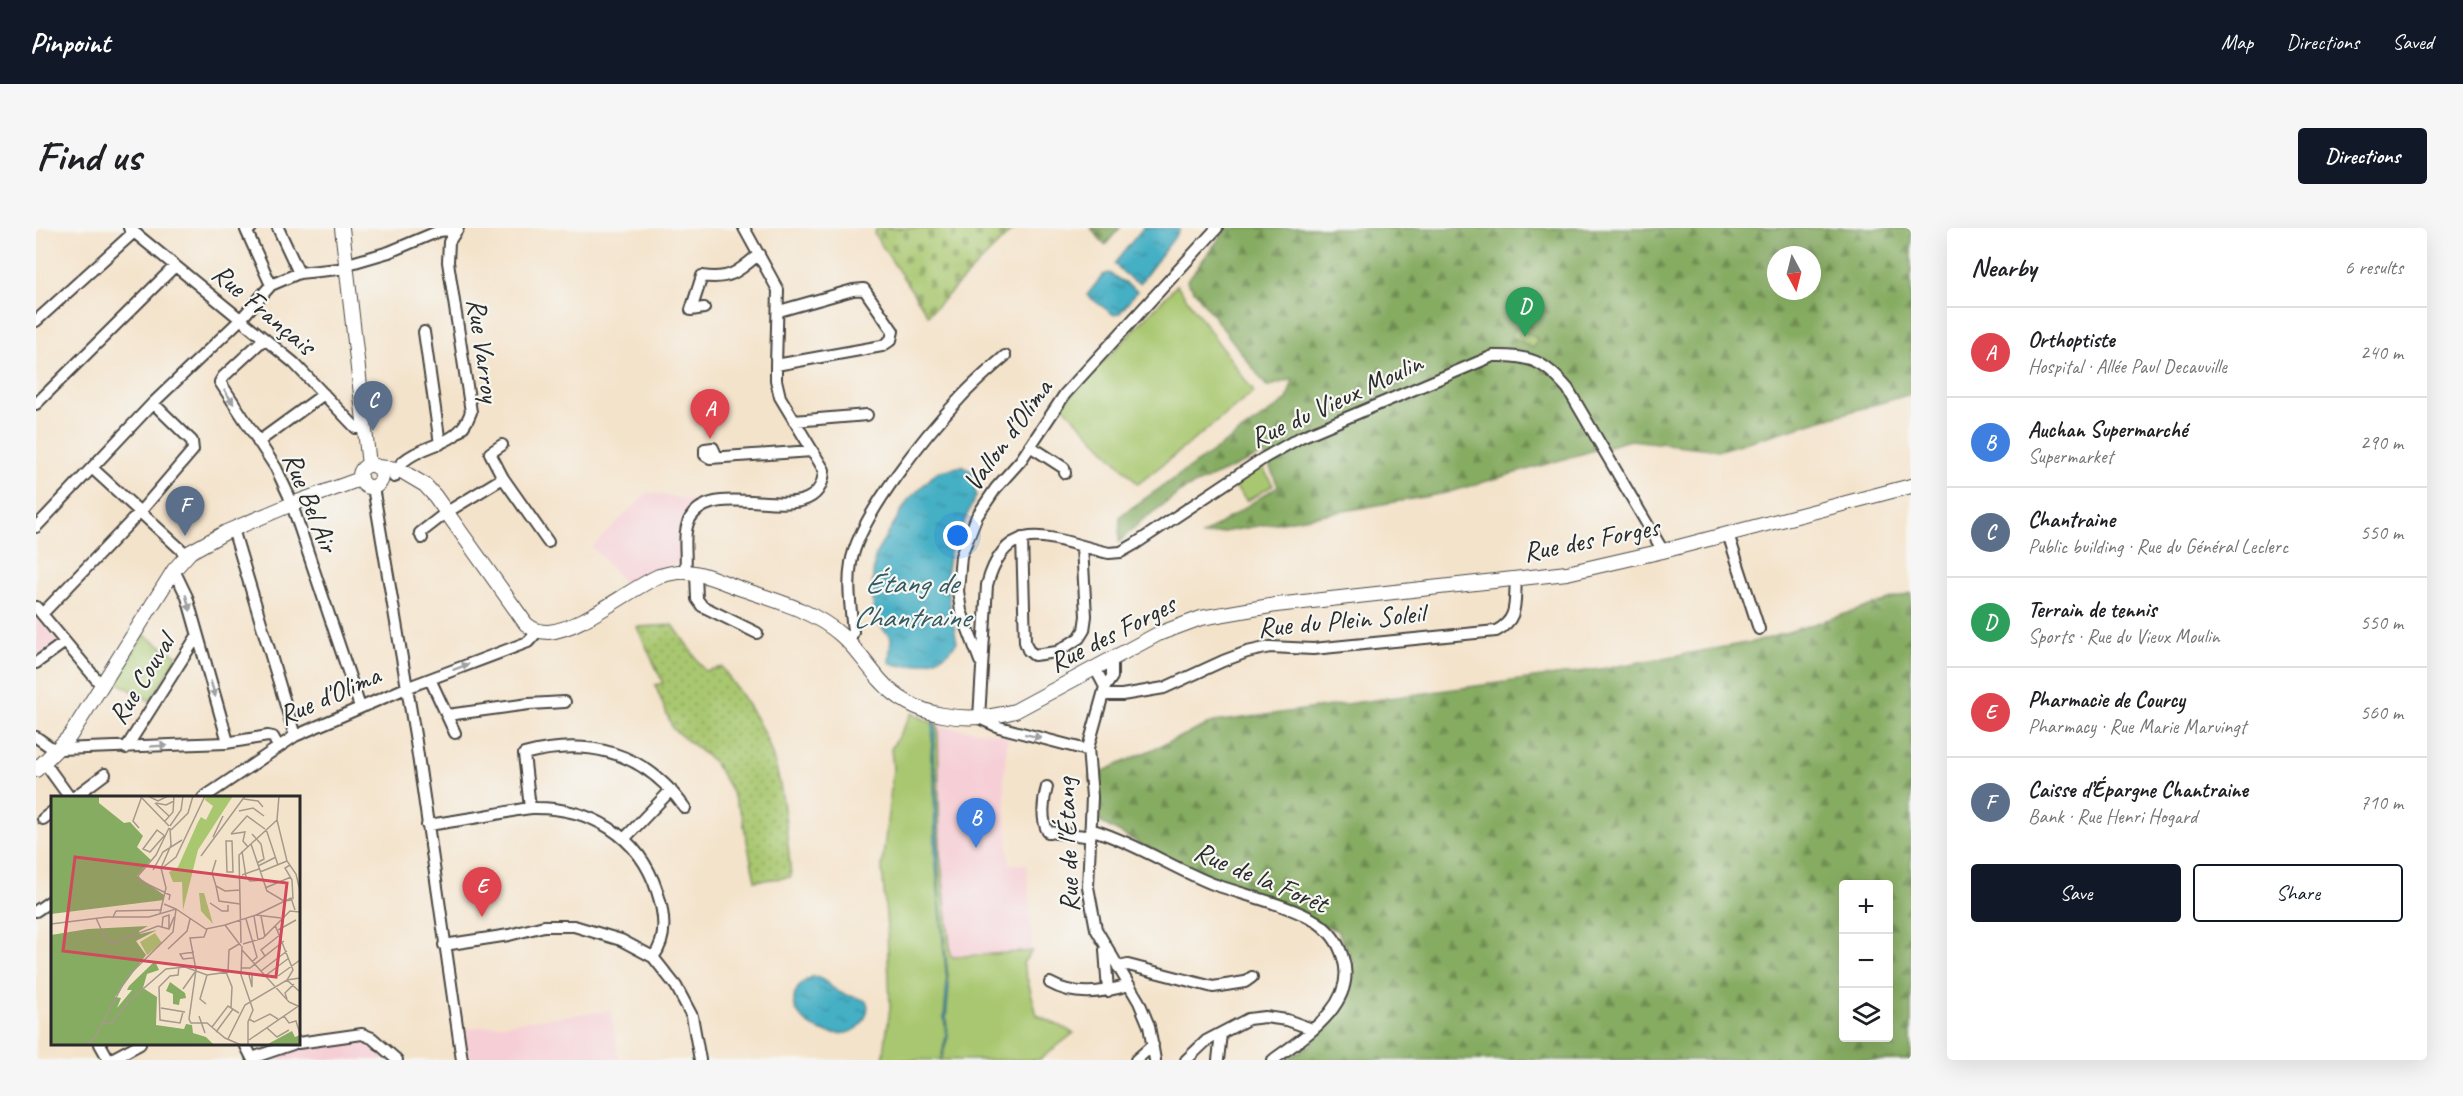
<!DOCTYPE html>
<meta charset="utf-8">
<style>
:root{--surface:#fff;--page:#f6f6f6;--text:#202124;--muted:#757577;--line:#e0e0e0;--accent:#111827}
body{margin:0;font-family:Caveat,sans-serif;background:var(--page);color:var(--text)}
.controls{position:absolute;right:18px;bottom:18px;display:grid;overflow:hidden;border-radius:6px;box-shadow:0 6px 24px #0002}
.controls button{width:54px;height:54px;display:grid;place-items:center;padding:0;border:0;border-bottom:2px solid var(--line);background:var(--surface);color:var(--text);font:30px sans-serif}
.compass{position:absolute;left:1731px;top:18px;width:54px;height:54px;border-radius:50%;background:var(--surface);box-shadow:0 6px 24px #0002;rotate:173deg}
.you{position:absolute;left:922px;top:308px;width:21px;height:21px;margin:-15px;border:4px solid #fff;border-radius:50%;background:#1a73e8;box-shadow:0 0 0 9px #1a73e833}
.badge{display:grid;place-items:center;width:39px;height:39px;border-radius:50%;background:var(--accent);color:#fff;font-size:20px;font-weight:700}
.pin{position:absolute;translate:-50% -50px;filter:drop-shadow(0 2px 3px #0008)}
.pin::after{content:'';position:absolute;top:32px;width:21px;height:18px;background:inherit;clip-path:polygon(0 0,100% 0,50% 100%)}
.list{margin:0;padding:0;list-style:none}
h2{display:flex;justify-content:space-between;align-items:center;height:78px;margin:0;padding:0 24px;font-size:26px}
h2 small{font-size:20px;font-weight:400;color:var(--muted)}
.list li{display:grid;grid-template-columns:39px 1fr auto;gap:18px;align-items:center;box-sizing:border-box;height:90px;padding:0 24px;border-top:2px solid var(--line)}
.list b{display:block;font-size:22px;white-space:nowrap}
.list p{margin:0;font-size:20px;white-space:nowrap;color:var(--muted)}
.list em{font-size:20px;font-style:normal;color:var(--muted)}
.actions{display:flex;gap:12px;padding:18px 24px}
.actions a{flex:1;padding:14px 0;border:2px solid var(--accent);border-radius:6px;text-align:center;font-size:21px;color:var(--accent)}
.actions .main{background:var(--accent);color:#fff}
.icon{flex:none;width:33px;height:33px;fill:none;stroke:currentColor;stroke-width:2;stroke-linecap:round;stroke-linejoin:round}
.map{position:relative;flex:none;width:1875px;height:832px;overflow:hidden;border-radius:6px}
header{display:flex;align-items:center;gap:36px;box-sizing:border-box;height:84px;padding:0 30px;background:var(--accent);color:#fff}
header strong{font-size:28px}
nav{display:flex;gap:33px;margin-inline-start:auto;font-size:21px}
.intro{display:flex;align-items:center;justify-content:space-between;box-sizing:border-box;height:144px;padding:0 36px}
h1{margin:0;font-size:42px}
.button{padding:15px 27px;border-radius:6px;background:var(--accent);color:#fff;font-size:21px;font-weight:700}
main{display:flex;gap:36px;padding:0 36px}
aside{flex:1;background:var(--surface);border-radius:6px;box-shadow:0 6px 24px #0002}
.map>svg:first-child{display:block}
.built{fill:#f6cfd6}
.forest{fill:url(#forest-firs);stroke:#586c46;stroke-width:1.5;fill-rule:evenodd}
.cemetery{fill:url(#cemetery-stones);stroke:#6a794d;stroke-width:1.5}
.park{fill:#a9c76f;stroke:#6a794d;stroke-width:1.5}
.garden{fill:url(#garden-dots);stroke:#6a794d;stroke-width:1.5}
.water{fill:url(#water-ripples);stroke:#386d78;stroke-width:1.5}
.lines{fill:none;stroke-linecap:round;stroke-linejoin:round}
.minor-casing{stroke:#494743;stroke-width:14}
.major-casing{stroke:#494743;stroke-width:16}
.minor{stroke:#fff;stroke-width:10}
.major{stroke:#fff;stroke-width:14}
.oneway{fill:#a0a0a0}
.labels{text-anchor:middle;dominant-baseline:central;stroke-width:4.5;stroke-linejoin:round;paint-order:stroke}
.street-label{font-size:28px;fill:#2b2b2b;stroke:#f6f6f2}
.water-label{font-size:30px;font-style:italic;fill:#345961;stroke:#f6f6f2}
.inset-road{fill:none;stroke:#a4998b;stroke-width:1.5}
.view{fill:#d1495b;fill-opacity:0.15;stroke:#d1495b;stroke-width:3}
.inset-edge{fill:none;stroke:#2b2b2b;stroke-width:3}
</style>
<header>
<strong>Pinpoint</strong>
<nav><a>Map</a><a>Directions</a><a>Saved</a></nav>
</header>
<div class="intro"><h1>Find us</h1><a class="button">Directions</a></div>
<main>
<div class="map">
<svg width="1875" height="832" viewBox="0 0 1875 832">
<defs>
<pattern id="forest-firs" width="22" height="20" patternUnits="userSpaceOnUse" patternTransform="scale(1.5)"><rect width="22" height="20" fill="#86ac62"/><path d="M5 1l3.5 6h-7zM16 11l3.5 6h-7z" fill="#6e8c51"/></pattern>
<pattern id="cemetery-stones" width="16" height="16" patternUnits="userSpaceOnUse" patternTransform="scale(1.5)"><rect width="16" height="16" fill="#a9c76f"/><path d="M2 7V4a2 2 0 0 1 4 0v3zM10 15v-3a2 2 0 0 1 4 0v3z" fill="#8aa25b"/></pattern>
<pattern id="garden-dots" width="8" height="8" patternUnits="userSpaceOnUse" patternTransform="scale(1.5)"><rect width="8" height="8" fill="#a9c76f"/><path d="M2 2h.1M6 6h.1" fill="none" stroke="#8aa25b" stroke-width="1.8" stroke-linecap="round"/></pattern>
<pattern id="water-ripples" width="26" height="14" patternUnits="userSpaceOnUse" patternTransform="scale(1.5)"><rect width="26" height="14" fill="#45afc4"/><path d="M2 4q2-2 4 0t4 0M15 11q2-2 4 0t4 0" fill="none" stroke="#3a8f9f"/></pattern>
</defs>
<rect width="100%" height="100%" fill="#f6f6f2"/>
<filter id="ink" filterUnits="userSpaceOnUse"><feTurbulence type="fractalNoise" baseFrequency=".0167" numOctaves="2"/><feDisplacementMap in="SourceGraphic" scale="12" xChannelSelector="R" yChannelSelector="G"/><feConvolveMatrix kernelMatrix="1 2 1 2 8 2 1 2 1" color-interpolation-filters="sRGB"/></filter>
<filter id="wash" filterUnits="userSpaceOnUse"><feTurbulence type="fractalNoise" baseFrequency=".008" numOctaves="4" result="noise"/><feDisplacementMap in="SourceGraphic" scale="24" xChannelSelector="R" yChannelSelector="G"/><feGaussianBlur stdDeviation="1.35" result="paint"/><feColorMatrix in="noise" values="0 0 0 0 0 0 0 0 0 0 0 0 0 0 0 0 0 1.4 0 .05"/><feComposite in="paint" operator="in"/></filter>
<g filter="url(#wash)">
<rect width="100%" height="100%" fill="#f4e3cb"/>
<path class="built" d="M612,264L662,274L648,288L643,302V330L639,336L621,341L591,358L556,319Z
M0,388L21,412V416L0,431Z
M902,498L972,507L968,549L973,636H991L996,723L915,730L904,625Z
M575,782L583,832H433L428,801Z
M323,813L338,818L354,832H228L254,821L301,815L316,816Z"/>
<path class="forest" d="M1055,0H1084L1069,17Z
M1191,0H1875V166L1684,222L1594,212L1410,265L1165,308L1242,258L1228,226L1149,261L1105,293L1083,314L1084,288L1251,172L1257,151L1231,159L1151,53ZM1740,27H1776V63H1740Z
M1875,365V832H1250L1274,817L1308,776L1318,737L1302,703L1165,649L1064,594L1054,549L1178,494L1571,440L1727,412ZM1808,656H1852V810H1808Z"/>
<path class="cemetery" d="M841,0H978L892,87L838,6Z"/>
<path class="park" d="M1141,57L1218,164L1102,256L1026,177Z
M1480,99L1502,111L1497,120L1475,108Z
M1225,237L1237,257L1211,273L1197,256Z
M108,407L142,428L114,473L79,453Z
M876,485L902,498L904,625L915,729L996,723L987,735L1001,787L1038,805L1003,832H847L854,779L851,701L846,639L857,541L855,521Z"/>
<path class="garden" d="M637,397L669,443L686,439C697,456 711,474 721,492C748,540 750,596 755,649L719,653L706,588L693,558L677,533L637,501L619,457L627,455L601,399Z"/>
<path class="water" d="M1107,0H1143L1144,2L1104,55L1096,52L1078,36Z
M1073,45L1101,63L1084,85L1078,87L1051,67L1067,47Z
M926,238L937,244L940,268L914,324L911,342L912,366L921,414C917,418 913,425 908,427C893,435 869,442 853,434L855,410L838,391L836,357L839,327L872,272L901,244Z
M897,494H900L897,530L900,546L903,665L913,759L910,791L912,809L905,832L910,808L908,789L911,754L899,628L898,548L895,530Z
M778,748C790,751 794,760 805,765C818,772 841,765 828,792C825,799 818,804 810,805C769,811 735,767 778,748Z"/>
</g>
<g filter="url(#ink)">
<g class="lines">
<defs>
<path id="minor" d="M93,0L258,135L320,200H328
M215,0L210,2L235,57
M242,0L263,45
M312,36L353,24L403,3L421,1
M668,80L655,82L666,48C694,52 702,44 723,26
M0,93L98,4
M388,104L404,216
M228,111L187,149L184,154L240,240L253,268L324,479
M740,137L846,118L855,112L857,103L828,61L817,62L743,83
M0,176L139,38
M758,193L831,187
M222,214L288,166
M466,217L454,225L467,250L512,314
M994,218L1028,240L1029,245
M681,229L677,220L669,221V227L674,230L776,223
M56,240L151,327
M358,249C360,244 363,237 368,233C392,213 422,220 435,184L412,34L413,14L422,0
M337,259L379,507L426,832
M0,299L117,175L205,91L235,57L263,45L312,40
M197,301L259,508
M1692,306L1723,401
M386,310L384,305L411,284L467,250
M986,310L989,414L992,422L998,427L1021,424L1043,410L1048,402L1050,388L1046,319
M138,342L151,369L192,514
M649,344C652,327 645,304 655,289C683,246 785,308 788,242L744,169L740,152V137L742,62L708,0
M660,345L661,371L666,378L721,405
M0,379L66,458
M6,386L104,284L157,222L156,213L117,175
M813,414L817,404C815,382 811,357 815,335C823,288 891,205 925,169C939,154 954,141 969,128
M1076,431V449L1069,459L1052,520L1056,569L1052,659L1060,701L1103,774L1113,798L1119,832
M944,433L925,383L922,363L925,328L941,288L960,260L985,232L1029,166L1181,0
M0,435L29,414
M1059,440L1069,459
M394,451L419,505
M1067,467H1086L1128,460L1187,433L1211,424L1234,419L1277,421L1460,403C1483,391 1478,375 1480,352
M411,487L493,476L529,474
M0,509L20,523
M90,520L161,408
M1052,520L1047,521L963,499L943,490L951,357C971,283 1019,313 1073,325L1085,324L1099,316L1228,230L1265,209L1457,128C1494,127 1508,133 1532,161L1627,323
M23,521L190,515L232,508L237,509L242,518
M8,534L34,570
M1011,559C1007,572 1005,592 1012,604L1049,608L1060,603C1101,616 1137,640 1177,656C1208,667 1254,677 1281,694C1294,703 1303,715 1307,730C1322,776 1268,809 1237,832
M37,570L69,546
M167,570L259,508L370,460L492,414L502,403
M494,580L488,526C553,509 609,524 649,580
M7,591L16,584
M391,597C414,594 437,590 460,586C472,584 484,581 496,580C554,579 603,607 621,663C628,684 632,711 617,729
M589,610L635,562
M0,683L16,672
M408,717L473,707L508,698H538L585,712L617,729L640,758L656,788L664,832
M1069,722L1072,763
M1082,739L1092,737L1177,759L1209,754L1216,749
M1014,755C1039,769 1066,765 1093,757
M262,815L326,806L336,810L361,832
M64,816L73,832
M209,816L217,832
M216,830L257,816
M74,832L104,816
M1100,832L1117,817
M1150,832L1170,813L1212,791L1229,789L1251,792L1276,801
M1182,832L1185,806"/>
<path id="major" d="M306,0L333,237
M324 248a11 11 0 1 1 22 0a11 11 0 1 1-22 0Z
M341,239L362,241L389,257L399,268L490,396C497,402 503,404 512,404C544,402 592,362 623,348C632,346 641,343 650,344C668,345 686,354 703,360C737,372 777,382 805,407C820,420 831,437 844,452C878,491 932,496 979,483L1122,406L1165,390L1240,377L1531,345L1627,323L1875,258
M0,542L34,508L138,342L154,324L190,304L256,276L324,251"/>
</defs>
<use href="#minor" class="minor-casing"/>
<use href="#major" class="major-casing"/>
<use href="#minor" class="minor"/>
<use href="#major" class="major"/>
</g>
<defs><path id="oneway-solid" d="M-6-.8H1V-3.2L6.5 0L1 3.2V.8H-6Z" transform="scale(1.5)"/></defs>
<g class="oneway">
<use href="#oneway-solid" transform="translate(193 169) rotate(57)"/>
<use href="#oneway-solid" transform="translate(152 375) rotate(74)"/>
<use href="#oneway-solid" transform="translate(425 439) rotate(-21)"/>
<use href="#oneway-solid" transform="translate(177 461) rotate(73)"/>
<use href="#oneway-solid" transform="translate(997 508) rotate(14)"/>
<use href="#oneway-solid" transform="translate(123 518) rotate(-3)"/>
</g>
</g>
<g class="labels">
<g class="street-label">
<text transform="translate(228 81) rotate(40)">Rue Français</text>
<text transform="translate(448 122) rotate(82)">Rue Varroy</text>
<text transform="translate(1300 172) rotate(-25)">Rue du Vieux Moulin</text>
<text transform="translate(971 207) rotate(-54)">Vallon d'Olima</text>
<text transform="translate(275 274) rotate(68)">Rue Bel Air</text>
<text transform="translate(1555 311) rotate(-11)">Rue des Forges</text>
<text transform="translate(1305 392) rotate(-5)">Rue du Plein Soleil</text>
<text transform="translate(1076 405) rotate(-27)">Rue des Forges</text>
<text transform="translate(105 451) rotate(-58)">Rue Couval</text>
<text transform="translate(293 467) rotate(-24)">Rue d'Olima</text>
<text transform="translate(1031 617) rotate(-92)">Rue de l'Étang</text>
<text transform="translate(1225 649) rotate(23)">Rue de la Forêt</text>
</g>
<g class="water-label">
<text x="875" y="355">Étang de<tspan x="875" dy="34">Chantraine</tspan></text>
</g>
</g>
<g transform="translate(15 568)">
<rect width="249" height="249" fill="#f4e3cb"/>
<path d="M0,0H48V7L73,27L79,26L92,40L86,51L100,64L86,80L113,99V104L0,118ZM97,130L88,135L89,138L106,134L85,145L95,159L64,201L70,202L66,212L81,194H76L78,190L104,165L108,174L96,178L92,192L106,201L105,229L133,233L135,228L141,229L142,237L155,241L163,249H0V139L37,133ZM119,186L134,197L135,202L129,203L128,209L122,208V198L115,195ZM241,235L244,241L249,239V249H215Z" fill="#86ac62"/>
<path d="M155,0H182L147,54L132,114L131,86H122L118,76L127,71L147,26L150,21L155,24L162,10L154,4ZM104,137L111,147L96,159L89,146Z" fill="#a9c76f"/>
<path d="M148,97H153L162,128L150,115Z" fill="#a9c76f"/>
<path class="inset-road" d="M89,0L118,30M97,0L107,5L117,0M228,0L226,24L236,65L245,78L249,95M193,3L207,5L212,11M104,7L118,20M105,7L115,9L123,5M188,15L202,12L213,20M114,25L122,16L123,0M119,30L130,14L132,0M88,32L82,25L91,0M118,32L105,59L87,80L90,85L119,99L118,104M215,33L227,69M120,34L137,17L142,0M180,38L196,20L214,33M180,38L194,36L192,45L197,51M201,38L210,48L213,63L206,67M113,40L99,56L92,53L106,34L114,40M162,41L172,20M175,45H181L182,76H176ZM200,48L216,95L233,105L242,104M191,55L195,81L199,85L212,84M150,60L194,0M165,64L161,77L165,90L174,95L189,94M239,69L234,72L241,84L242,103M207,70L225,61M110,73L125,61L154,0M102,74L112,56L131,44M209,76L236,65M191,79L208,73M165,90L168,105L189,108M214,92L240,81M159,107L171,115H177V109M109,117L115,92L110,72L120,49L119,32M205,119L240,102L244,114M203,120L207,144M210,120L214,141M62,121L65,115L111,114M45,122L55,144L62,147L107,130L118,133L123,121M195,123L206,161L201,166M0,128L56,121H98L125,113L155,133L174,129L190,150M174,129L205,119L230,122M224,129L242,174L236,184L248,195M111,131L112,121L118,119V133M156,133L153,141L139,142L145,174L138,223L140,227H156L174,242L190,249M227,134L245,124M190,147L188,59L226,24M192,148L212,142L239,115L249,116M191,150L190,179L202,214L197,226V249M117,153L136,135L139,123M191,154L238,206L247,210M214,160L210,154L230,138M142,162L132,163L129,158L143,156M128,171L127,179L119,180L108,191L109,224L129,227L132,216M190,172H199L233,145M210,175L236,155M175,176L181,191L180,212M198,179L201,191V178M214,180L238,162M227,180L249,164M132,193L144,176M236,203L234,197L243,188M155,208L149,203L156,179M110,212L134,216M148,220L154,237M233,220L238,227L245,225L249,238M198,223L203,226L219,218L227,223M51,227H61L77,206L115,173L134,171L156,179L177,176L178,154L188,148M161,231L177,210L188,217M216,232L226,241L238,234M165,236L182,213M177,243L194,209L236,184L249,182M198,244L249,209M35,249L44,241L76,181L122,136L125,113L113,108"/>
<path class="view" d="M24,61L236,87L225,181L12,155Z"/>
<rect width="249" height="249" class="inset-edge"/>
</g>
</svg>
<div class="controls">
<button>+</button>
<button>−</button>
<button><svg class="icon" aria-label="layers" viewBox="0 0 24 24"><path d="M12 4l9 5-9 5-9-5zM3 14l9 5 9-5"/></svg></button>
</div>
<svg class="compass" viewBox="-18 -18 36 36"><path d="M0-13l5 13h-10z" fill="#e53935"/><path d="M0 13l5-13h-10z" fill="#757577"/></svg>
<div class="you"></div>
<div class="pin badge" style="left:674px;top:211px;background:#e0444e">A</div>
<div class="pin badge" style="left:940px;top:620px;background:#3f7fe0">B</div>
<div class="pin badge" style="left:337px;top:203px;background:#5c6f8a">C</div>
<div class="pin badge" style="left:1489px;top:109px;background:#2e9e5b">D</div>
<div class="pin badge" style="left:446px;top:689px;background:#e0444e">E</div>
<div class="pin badge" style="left:149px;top:308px;background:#5c6f8a">F</div>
</div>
<aside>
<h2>Nearby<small>6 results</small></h2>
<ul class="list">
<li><span class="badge" style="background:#e0444e">A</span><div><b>Orthoptiste</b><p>Hospital · Allée Paul Decauville</p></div><em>240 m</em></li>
<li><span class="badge" style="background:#3f7fe0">B</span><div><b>Auchan Supermarché</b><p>Supermarket</p></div><em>290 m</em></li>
<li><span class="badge" style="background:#5c6f8a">C</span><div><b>Chantraine</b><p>Public building · Rue du Général Leclerc</p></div><em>550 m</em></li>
<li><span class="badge" style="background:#2e9e5b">D</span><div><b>Terrain de tennis</b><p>Sports · Rue du Vieux Moulin</p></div><em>550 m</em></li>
<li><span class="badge" style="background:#e0444e">E</span><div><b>Pharmacie de Courcy</b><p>Pharmacy · Rue Marie Marvingt</p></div><em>560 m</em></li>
<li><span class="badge" style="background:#5c6f8a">F</span><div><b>Caisse d’Épargne Chantraine</b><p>Bank · Rue Henri Hogard</p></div><em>710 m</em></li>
</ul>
<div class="actions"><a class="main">Save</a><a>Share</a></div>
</aside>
</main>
